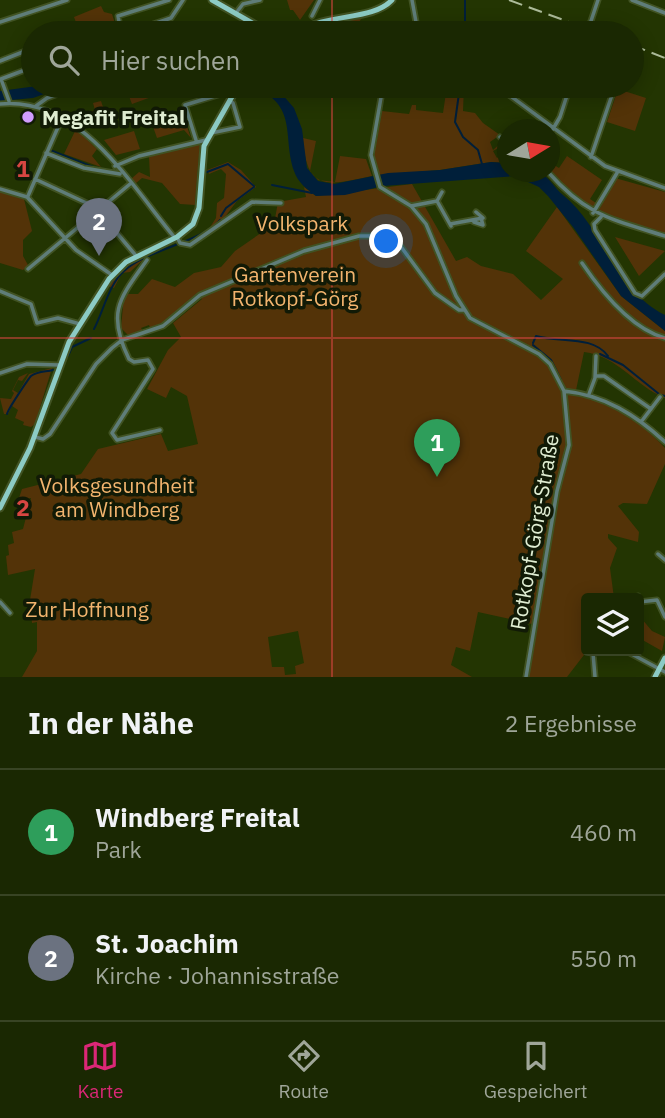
<!DOCTYPE html>
<html lang="de">
<meta charset="utf-8">
<style>
:root{--surface:#1a2802;--page:#23300c;--text:#f1f3f6;--muted:#9fa699;--line:#384424;--accent:#db2777}
body{margin:0;font-family:"IBM Plex Sans",sans-serif;background:var(--page);color:var(--text)}
.controls{position:absolute;right:21px;bottom:21px;display:grid;overflow:hidden;border-radius:7px;box-shadow:0 4px 18px #0003}
.controls button{width:63px;height:63px;display:grid;place-items:center;padding:0;border:0;border-bottom:2px solid var(--line);background:var(--surface);color:var(--text);font:35px sans-serif}
.compass{position:absolute;left:497px;top:119px;width:63px;height:63px;border-radius:50%;background:var(--surface);box-shadow:0 4px 18px #0003;rotate:79deg}
.you{position:absolute;left:387px;top:242px;width:24px;height:24px;margin:-18px;border:5px solid #fff;border-radius:50%;background:#1a73e8;box-shadow:0 0 0 10px #1a73e833}
.badge{display:grid;place-items:center;width:46px;height:46px;border-radius:50%;background:var(--accent);color:#fff;font-size:23px;font-weight:700}
.pin{position:absolute;translate:-50% -58px;filter:drop-shadow(0 2px 4px #0008)}
.pin::after{content:'';position:absolute;top:37px;width:24px;height:21px;background:inherit;clip-path:polygon(0 0,100% 0,50% 100%)}
.list{margin:0;padding:0;list-style:none}
h2{display:flex;justify-content:space-between;align-items:center;height:91px;margin:0;padding:0 28px;font-size:30px}
h2 small{font-size:23px;font-weight:400;color:var(--muted)}
.list li{display:grid;grid-template-columns:46px 1fr auto;gap:21px;align-items:center;box-sizing:border-box;height:126px;padding:0 28px;border-top:2px solid var(--line)}
.list b{display:block;font-size:26px;white-space:nowrap}
.list p{margin:0;font-size:23px;white-space:nowrap;color:var(--muted)}
.list em{font-size:23px;font-style:normal;color:var(--muted)}
.icon{flex:none;width:38px;height:38px;fill:none;stroke:currentColor;stroke-width:2;stroke-linecap:round;stroke-linejoin:round}
.map{position:relative;flex:none;width:665px;height:677px;overflow:hidden}
.search{position:absolute;background:var(--surface);box-shadow:0 4px 18px #0003;left:21px;right:21px;top:21px;height:77px;display:flex;align-items:center;gap:18px;box-sizing:border-box;padding:0 24px;border-radius:38px;color:var(--muted);font-size:26px}
.sheet{height:343px;background:var(--surface)}
nav{display:flex;justify-content:space-around;align-items:center;box-sizing:border-box;height:98px;border-top:2px solid var(--line);background:var(--surface);font-size:19px;color:var(--muted)}
nav a{display:grid;justify-items:center;gap:4px}
nav .on{color:var(--accent)}
.map>svg:first-child{display:block}
.green{fill:#533308;fill-rule:evenodd}
.water{fill:#001f3a}
.lines{fill:none;stroke-linecap:round;stroke-linejoin:round}
.stream{stroke:#001f3a;stroke-width:2}
.minor-casing{stroke:#415323;stroke-width:7}
.major-casing{stroke:#415323;stroke-width:9}
.minor{stroke:#5f7d79;stroke-width:3.5}
.major{stroke:#8ccbc5;stroke-width:5}
.rail{stroke:#adbc9a;stroke-width:2;stroke-dasharray:14 7;stroke-linecap:butt}
.grid{fill:none;stroke:#d84642;stroke-width:2;stroke-opacity:0.55}
.poi-dot{fill:#d19dfe;stroke:#111a06;stroke-width:2.5}
.labels{text-anchor:middle;dominant-baseline:central;stroke-width:7;stroke-linejoin:round;paint-order:stroke}
.poi-label{font-size:21px;font-weight:bold;fill:#e1eed3;stroke:#111a06;text-anchor:start}
.park-label{font-size:21px;fill:#f2b46e;stroke:#111a06}
.street-label{font-size:21px;fill:#e1eed3;stroke:#111a06}
.grid-label{font-size:23px;text-anchor:middle;font-weight:bold;fill:#d84642;stroke:#111a06;stroke-width:7;stroke-linejoin:round;paint-order:stroke}
</style>
<div class="map">
<svg width="665" height="677" viewBox="0 0 665 677">
<rect width="100%" height="100%" fill="#233502"/>
<path class="green" d="M287,0H314L300,20L293,10H290Z
M101,6L104,12L112,14L118,33H89L83,26L78,28L74,17Z
M362,18L359,22L330,25L334,32L347,30L346,33H308L325,25Z
M125,86H183L158,98L157,95L132,104Z
M447,86H464L463,111L475,113L483,123L500,135L490,142L493,150L503,141L506,144L493,151L497,158L507,151L500,157L507,163L491,162L440,170L379,175L374,155L382,111L409,114L412,105H416V110L443,113Z
M618,89L646,98L635,131L607,122Z
M101,101L106,116L95,120L85,114L95,110L93,103Z
M175,113L180,126L186,124L191,138L184,130L157,138L151,121Z
M76,129L97,149L92,156L101,167L64,154Z
M134,131L140,149L116,155L104,140Z
M303,138L316,141L310,171L318,180L335,182L340,156L366,159L372,176C329,185 306,193 303,138Z
M193,143H200L195,205L180,204L162,183L142,178L135,184L131,179L139,172L150,177L149,156L194,146Z
M567,156L602,180L590,199L596,203L591,208L578,200L550,170L554,165L559,168Z
M228,162L241,170L256,187L237,201L215,230L205,235L216,218L217,203L224,198L226,174L221,169L209,174L207,170Z
M615,178L665,192V234L601,214L599,210Z
M412,184L456,261L467,257L481,266L513,274L541,300L563,279L526,251L557,207L621,296L665,331V398C635,386 618,356 584,352L575,395C608,402 642,422 665,448V464L647,504L623,503L618,506L639,532L638,542L608,534V538L617,548L610,568L614,598H586L587,651L567,677H524L532,624L478,612L470,651L456,647L451,665L472,677H22L37,651V622L32,623L30,600L35,569L8,575L6,556L9,555L8,545L14,543L12,532L23,529L31,498L18,501L22,489L81,474L98,449L161,434L168,451L198,444L187,396L171,387L166,398L147,389L168,350L181,337L173,323L202,299L198,295L167,321L150,328L149,325L141,328L143,331L128,335L121,328L124,294H138L152,279L175,287L194,273L221,267L235,251L274,224L278,202L306,197L304,187L316,196ZM298,631L304,663L295,666L296,674L285,675L284,667H272L268,637Z
M0,191L24,199L32,231L23,240V256L28,265L23,270L0,263Z
M615,237L665,251L639,276Z
M145,258L130,272L122,273L114,288L108,286L123,268Z
M52,368L35,424L31,427L23,425L24,422L15,418L18,410L12,406L8,414H4L0,398L11,399L14,393L12,391L19,377L28,373L22,381L18,380L13,390L18,393L29,374Z
M641,618L652,631L665,637L662,651L639,638Z"/>
<path class="water" d="M37,86H67L33,98L0,101V91Z
M252,86H275L294,108L302,129L307,168L318,181L334,184L388,173L440,170L491,162L507,163L508,172C517,172 531,169 539,173C551,178 554,188 563,195C604,228 614,290 665,315V331L621,296L573,227L548,196L539,187L515,176L383,186L345,195L316,196C307,189 298,183 294,171C282,135 299,106 252,86Z"/>
<g class="lines">
<path class="stream" d="M465,0V33
M460,86L455,122L463,137L478,150L482,164
M50,150L98,169
M207,172L228,164L254,186
M272,185L312,193
M221,216L226,208L254,187
M94,329C103,312 109,284 124,271C146,250 204,241 220,220
M533,343L536,336C560,343 593,335 608,356
M533,345L551,360L561,380
M600,354L623,365L659,394
M68,356L72,347L91,338
M661,395L665,396
M7,414C8,409 29,378 31,376C38,371 46,372 53,370"/>
<defs>
<path id="minor" d="M412,0L418,33
M632,0L665,13
M236,13L243,4L260,0
M312,16L320,0
M0,22L67,0
M75,33L84,30L85,33
M121,33L118,16L169,0
M127,33L171,18L183,0
M587,33L598,0
M0,61L33,48
M1,79L33,67
M1,79L9,101
M383,86L371,155L380,187L411,206L426,224L456,296L470,318L539,354L550,364L564,391L569,445L557,491L526,677
M497,86L605,166L665,188
M0,104C80,96 130,184 175,238
M36,106L47,98L79,86
M553,129L560,117L570,86
M211,133L240,127L233,103L230,101
M500,137L508,143
M196,140L185,105L228,92L233,95
M46,153L84,168L120,174
M591,157L615,86
M115,166L139,156L206,140
M548,172C587,216 611,219 665,236
M35,179L95,207L137,257
M0,189L27,197L76,250L112,275
M28,196L62,118
M437,201L442,192
M411,206L437,201L451,226
M593,213L617,173
M601,217L594,224L595,230L635,293L642,296L665,274
M474,222L483,225L481,218
M450,224L483,218L476,212
M177,237L180,243L190,245L252,202L281,203
M147,260C120,298 106,312 129,359L134,362L148,360L153,369L112,433L117,440L160,430
M582,263C601,291 632,329 665,338
M28,269L130,184
M0,291L31,304L37,323L58,318L80,324
M0,373L27,364L59,365
M595,376H604L651,409
M564,391C604,395 636,415 665,442
M589,394L595,378L596,356
M641,422L660,397
M35,437L43,439L50,434L96,364L112,348L122,340L163,326L200,295L304,251L359,236H387L399,244L435,293L459,310H464
M658,554L665,560
M632,598L638,596V598
M0,602L10,613
M639,602L657,600L665,617
M626,651L665,672
M595,677L593,653L607,651"/>
<path id="major" d="M212,0L270,33
M299,33C325,12 371,22 392,0
M0,508L30,448L69,342L109,279L126,262L177,237L193,224L199,208L204,146L238,86
M655,677L665,658"/>
</defs>
<use href="#minor" class="minor-casing"/>
<use href="#major" class="major-casing"/>
<use href="#minor" class="minor"/>
<use href="#major" class="major"/>
<path class="rail" d="M509,0L599,33
M591,24L614,33
M632,45L665,58"/>
</g>
<path class="grid" d="M332,0V33M332,86V677M0,338H665"/>
<circle class="poi-dot" cx="28" cy="117" r="7"/>
<g class="labels">
<g class="poi-label">
<text x="42" y="117">Megafit Freital</text>
</g>
<g class="park-label">
<text x="302" y="223">Volkspark</text>
<text x="295" y="274">Gartenverein<tspan x="295" dy="24">Rotkopf-Görg</tspan></text>
<text x="117" y="485">Volksgesundheit<tspan x="117" dy="24">am Windberg</tspan></text>
<text x="87" y="609">Zur Hoffnung</text>
</g>
<g class="street-label">
<text transform="translate(534 532) rotate(-80)">Rotkopf-Görg-Straße</text>
</g>
</g>
<g class="grid-label">
<text x="23" y="177">1</text>
<text x="23" y="516">2</text>
</g>
</svg>
<div class="controls">
<button><svg class="icon" aria-label="layers" viewBox="0 0 24 24"><path d="M12 4l9 5-9 5-9-5zM3 14l9 5 9-5"/></svg></button>
</div>
<svg class="compass" viewBox="-18 -18 36 36"><path d="M0-13l5 13h-10z" fill="#e53935"/><path d="M0 13l5-13h-10z" fill="#9fa699"/></svg>
<div class="you"></div>
<div class="pin badge" style="left:437px;top:477px;background:#2e9e5b">1</div>
<div class="pin badge" style="left:99px;top:256px;background:#6b7280">2</div>
<div class="search"><svg class="icon" aria-label="search" viewBox="0 0 24 24"><circle cx="10" cy="10" r="6"/><path d="M15 15l6 6"/></svg>Hier suchen</div>
</div>
<section class="sheet">
<h2>In der Nähe<small>2 Ergebnisse</small></h2>
<ul class="list">
<li><span class="badge" style="background:#2e9e5b">1</span><div><b>Windberg Freital</b><p>Park</p></div><em>460 m</em></li>
<li><span class="badge" style="background:#6b7280">2</span><div><b>St. Joachim</b><p>Kirche · Johannisstraße</p></div><em>550 m</em></li>
</ul>
</section>
<nav>
<a class="on"><svg class="icon" aria-label="map" viewBox="0 0 24 24"><path d="M3 6l6-2 6 2 6-2v14l-6 2-6-2-6 2zM9 4v14M15 6v14"/></svg>Karte</a>
<a><svg class="icon" aria-label="directions" viewBox="0 0 24 24"><path d="M12 3l9 9-9 9-9-9zM9 14v-3h6M13 9l2 2-2 2"/></svg>Route</a>
<a><svg class="icon" aria-label="saved" viewBox="0 0 24 24"><path d="M7 4h10v16l-5-4-5 4z"/></svg>Gespeichert</a>
</nav>
